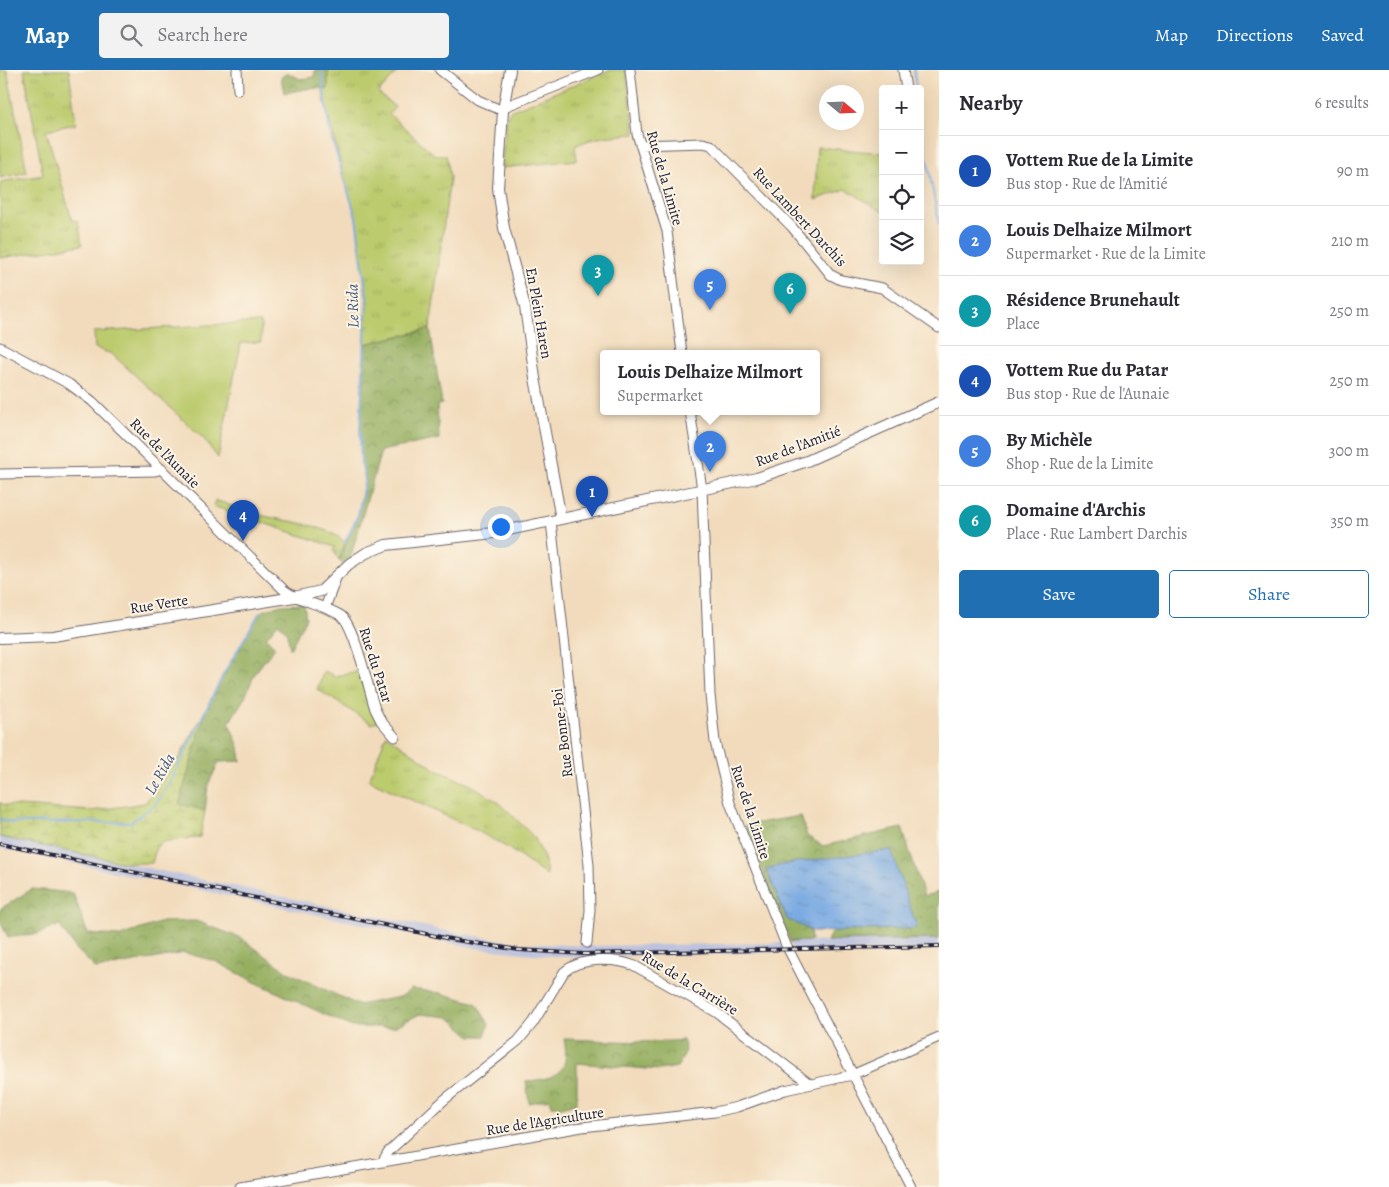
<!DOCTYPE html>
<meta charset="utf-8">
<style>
:root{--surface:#fff;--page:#f2f2f3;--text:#2b2b33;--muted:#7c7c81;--line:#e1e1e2;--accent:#1f6fb2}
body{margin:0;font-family:Alegreya,serif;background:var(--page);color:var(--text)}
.controls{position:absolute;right:15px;top:15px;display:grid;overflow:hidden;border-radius:5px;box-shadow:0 5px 20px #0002}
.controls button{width:45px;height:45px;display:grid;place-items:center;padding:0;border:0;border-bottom:1px solid var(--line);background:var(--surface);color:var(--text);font:25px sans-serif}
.compass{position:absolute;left:819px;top:15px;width:45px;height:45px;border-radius:50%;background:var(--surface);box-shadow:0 5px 20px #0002;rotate:109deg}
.you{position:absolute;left:500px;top:456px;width:18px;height:18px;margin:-12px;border:4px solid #fff;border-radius:50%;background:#1a73e8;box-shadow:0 0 0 8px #1a73e833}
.badge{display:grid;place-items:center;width:32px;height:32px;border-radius:50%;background:var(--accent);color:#fff;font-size:16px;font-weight:700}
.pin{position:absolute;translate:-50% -41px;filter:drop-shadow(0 1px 2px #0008)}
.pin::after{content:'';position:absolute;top:26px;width:18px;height:15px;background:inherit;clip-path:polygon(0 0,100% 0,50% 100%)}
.popup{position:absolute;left:600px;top:280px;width:220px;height:65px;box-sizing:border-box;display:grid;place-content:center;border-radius:5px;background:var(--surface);filter:drop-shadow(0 1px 4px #0005);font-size:16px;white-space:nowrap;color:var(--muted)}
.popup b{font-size:19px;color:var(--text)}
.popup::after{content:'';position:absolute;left:50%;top:100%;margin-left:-10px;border:10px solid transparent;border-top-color:var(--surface)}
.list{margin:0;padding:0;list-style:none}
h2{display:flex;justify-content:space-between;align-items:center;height:65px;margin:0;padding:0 20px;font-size:21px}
h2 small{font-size:16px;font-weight:400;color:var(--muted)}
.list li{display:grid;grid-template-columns:32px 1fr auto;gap:15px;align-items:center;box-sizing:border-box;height:70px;padding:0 20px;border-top:1px solid var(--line)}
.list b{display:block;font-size:19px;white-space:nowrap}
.list p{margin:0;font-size:16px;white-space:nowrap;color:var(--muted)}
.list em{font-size:16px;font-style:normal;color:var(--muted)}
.actions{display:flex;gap:10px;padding:15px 20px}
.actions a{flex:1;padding:11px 0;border:1px solid var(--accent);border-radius:5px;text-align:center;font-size:18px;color:var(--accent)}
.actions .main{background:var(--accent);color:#fff}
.icon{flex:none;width:28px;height:28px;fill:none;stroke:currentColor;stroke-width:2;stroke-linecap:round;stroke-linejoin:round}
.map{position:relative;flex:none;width:939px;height:1117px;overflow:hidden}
header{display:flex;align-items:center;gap:30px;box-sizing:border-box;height:70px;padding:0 25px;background:var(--accent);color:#fff}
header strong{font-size:24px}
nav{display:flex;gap:28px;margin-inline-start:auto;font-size:18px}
.search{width:350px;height:45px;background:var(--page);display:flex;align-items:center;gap:12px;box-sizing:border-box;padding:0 18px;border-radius:5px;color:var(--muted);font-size:19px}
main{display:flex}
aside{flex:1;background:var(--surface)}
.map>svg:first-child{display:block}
.railway{fill:#bec3dd}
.grass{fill:url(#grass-tufts);stroke:#6f7654}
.forest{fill:url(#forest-crowns);stroke:#5c684e}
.wetland{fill:url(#wetland-marsh);stroke:#6f7654}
.garden{fill:#bccb6d;stroke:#6f7654}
.water{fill:url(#water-ripples);stroke:#4c658e}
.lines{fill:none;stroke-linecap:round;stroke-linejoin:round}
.stream{stroke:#77a8e2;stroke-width:2}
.minor-casing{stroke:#6b6368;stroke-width:11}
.tertiary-casing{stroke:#6b6368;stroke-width:12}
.minor{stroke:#fff;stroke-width:9}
.tertiary{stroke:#fff;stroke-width:10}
.rail-casing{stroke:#22223b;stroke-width:4}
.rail{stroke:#fcf5e5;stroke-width:2;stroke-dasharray:5.5;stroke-linecap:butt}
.labels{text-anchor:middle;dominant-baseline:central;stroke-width:4;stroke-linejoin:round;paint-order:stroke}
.street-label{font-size:15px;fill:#22223b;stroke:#fcf5e5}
.water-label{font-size:16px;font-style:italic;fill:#44587e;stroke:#fcf5e5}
</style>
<header>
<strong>Map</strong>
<div class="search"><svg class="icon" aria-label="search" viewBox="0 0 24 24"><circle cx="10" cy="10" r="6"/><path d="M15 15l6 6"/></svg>Search here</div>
<nav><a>Map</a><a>Directions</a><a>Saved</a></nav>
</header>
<main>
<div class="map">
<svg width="939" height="1117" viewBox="0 0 939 1117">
<defs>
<pattern id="grass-tufts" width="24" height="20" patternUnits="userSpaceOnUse" patternTransform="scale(1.25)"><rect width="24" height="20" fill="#bccb6d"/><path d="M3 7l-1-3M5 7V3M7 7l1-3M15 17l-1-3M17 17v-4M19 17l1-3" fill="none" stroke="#a1ae5f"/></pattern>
<pattern id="forest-crowns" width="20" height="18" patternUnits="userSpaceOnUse" patternTransform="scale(1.25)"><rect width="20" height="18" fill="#95af60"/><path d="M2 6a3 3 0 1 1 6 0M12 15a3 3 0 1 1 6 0" fill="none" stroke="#798e50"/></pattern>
<pattern id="wetland-marsh" width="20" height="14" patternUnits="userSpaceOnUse" patternTransform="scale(1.25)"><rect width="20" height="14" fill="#bccb6d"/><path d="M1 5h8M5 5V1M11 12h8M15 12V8" fill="none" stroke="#a1ae5f"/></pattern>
<pattern id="water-ripples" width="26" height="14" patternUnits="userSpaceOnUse" patternTransform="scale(1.25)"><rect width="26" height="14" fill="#77a8e2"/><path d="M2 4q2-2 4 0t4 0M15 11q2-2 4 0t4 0" fill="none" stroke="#6188b8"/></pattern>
</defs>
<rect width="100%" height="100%" fill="#fcf5e5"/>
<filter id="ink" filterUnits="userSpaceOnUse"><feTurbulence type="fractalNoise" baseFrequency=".02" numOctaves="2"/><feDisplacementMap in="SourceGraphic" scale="10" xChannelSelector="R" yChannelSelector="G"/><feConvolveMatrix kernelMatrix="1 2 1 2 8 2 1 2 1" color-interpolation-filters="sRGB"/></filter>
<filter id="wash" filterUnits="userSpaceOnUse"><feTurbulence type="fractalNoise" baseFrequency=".0096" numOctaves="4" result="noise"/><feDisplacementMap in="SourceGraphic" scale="20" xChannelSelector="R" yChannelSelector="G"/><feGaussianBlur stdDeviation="1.12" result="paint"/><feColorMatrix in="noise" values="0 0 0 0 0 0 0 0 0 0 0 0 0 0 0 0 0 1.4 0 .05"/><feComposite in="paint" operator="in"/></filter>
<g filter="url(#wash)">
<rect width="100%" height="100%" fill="#f2dbbc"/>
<path class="railway" d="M0,767L457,863L520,873L590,876L781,873L787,882L562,887L476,878L0,778Z
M939,869V879L794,882L790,872Z"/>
<path class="grass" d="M24,0H69L76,54L46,60L72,150L78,151L82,175L0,188V112L43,105Z
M321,0H399L378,23L395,37L389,44L435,85H446L450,107L430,259L365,274L367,228L356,147L346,115L324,29Z
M610,0H626L635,64C613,66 594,66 575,76L577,90L501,98L507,47L510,41Z
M817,77L883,83V142L846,119L815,130Z
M215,430C230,435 245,441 260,445C287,452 323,453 345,472L339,490L333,480L335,477L213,436Z
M324,601L335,606L359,601L367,627L378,651L372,654L317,619Z
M386,665L437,700L475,717L502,735L535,768L545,791L547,806L508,778L476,760L369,710Z"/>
<path class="forest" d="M315,0H328V19L312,18L284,23L281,7L288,3L300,9L314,7Z
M430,259L442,334L437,335L439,369L381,381L350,489L343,495L339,490L358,445L365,408L361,392L360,361L365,274Z
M304,534L306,548L290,579L287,562L278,553L266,568L275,577L255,603L245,627L229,653L239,677L241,691L219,692L208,715L205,741L179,735L206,639L233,588L260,542L281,535Z
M801,746L807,766L823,776L902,758L924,826L939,822V869L827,871L832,861L916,857L835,788L791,793L766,799L787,849L810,859L811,871L790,872L745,755Z
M32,819L73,823L88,864L120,866L162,852L196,851L241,868L288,902L358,935L400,927L412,919L440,923L476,933L489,954L485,966H471L449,947L420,944L394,957H352L257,913L215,891L185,883L96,899L76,879L59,855L37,864L8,867L0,852V839Z
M564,969C604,970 644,974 683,970C687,981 684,987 677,997L659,1000L577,993V1033L561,1037L552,1036L550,1029L529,1033L526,1011C556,1009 571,1003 564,969Z"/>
<path class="wetland" d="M206,639L179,734L205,741L200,767L163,772L156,777L152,793H125L0,767V732L4,735L92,741L145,733L180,686Z"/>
<path class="garden" d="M0,0H7L27,102L0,108Z
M261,252V272L241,273L218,388L204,369L112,284L95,278L94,262Z"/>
<path class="water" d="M891,780L917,858L814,862L787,849L766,799L791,793Z"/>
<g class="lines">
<path class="stream" d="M321,0L330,63L356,147L367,228L360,361L361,392L365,408L358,445L345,472
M914,0L916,19
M920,51L939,154
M0,749L12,753L131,752L156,734L171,711L223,605L260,542"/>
</g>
</g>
<g filter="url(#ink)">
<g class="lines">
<defs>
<path id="minor" d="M237,0L238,20
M440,0L478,30L503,41
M630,0L637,64L667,161L682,283
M903,0L906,19
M504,37L598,0
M640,75L703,73L711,75L792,157L831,205L841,210L882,218L939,258
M0,277L69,314L92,331L284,520C300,532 322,534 340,545C354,552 369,621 375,639L381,651L395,667
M690,341L702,419L710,625L715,672L730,733L786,875L911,1117
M0,404L155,401L162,399
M551,451L589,795L590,840L587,873
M325,538L336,508
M383,1091L388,1082L444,1030L518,971L533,953L564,902C581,887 615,888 635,896L716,942L810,1014
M240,1117L582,1057L715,1042L737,1037L785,1020L852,1005L939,967"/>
<path id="tertiary" d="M510,0L503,41L498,118L504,158L525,237L535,308L561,449
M0,568L53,566L294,527L321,521L349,494L366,483L386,475L494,463L757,408L807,391L939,332"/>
</defs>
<use href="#minor" class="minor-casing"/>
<use href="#tertiary" class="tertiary-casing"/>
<use href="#minor" class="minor"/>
<use href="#tertiary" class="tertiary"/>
<defs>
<path id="rail" d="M0,774L455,870L519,880L584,884L939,876"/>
</defs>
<use href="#rail" class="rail-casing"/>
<use href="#rail" class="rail"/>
</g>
</g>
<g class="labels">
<g class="street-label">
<text transform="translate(665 108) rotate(74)">Rue de la Limite</text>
<text transform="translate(800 147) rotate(47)">Rue Lambert Darchis</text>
<text transform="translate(539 243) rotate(80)">En Plein Haren</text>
<text transform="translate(798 376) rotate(-21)">Rue de l'Amitié</text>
<text transform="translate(165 383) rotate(45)">Rue de l'Aunaie</text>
<text transform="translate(159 534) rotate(-9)">Rue Verte</text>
<text transform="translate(376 595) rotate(72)">Rue du Patar</text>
<text transform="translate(562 663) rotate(-97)">Rue Bonne-Foi</text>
<text transform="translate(751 742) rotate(72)">Rue de la Limite</text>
<text transform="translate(690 913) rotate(31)">Rue de la Carrière</text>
<text transform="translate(545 1051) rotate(-9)">Rue de l'Agriculture</text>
</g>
<g class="water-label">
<text transform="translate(353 236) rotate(-91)">Le Rida</text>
<text transform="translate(160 704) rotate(-60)">Le Rida</text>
</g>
</g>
</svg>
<div class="controls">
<button>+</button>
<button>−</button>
<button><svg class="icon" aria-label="locate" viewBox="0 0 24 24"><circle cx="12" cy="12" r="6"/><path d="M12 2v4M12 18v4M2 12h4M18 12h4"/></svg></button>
<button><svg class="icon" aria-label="layers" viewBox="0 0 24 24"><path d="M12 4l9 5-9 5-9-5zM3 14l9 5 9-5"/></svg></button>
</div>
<svg class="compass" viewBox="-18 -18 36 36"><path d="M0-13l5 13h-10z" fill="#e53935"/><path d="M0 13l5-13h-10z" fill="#7c7c81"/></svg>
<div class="you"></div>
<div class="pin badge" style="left:592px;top:447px;background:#1a4fb4">1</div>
<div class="pin badge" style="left:710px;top:402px;background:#3f7fe0">2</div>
<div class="popup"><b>Louis Delhaize Milmort</b>Supermarket</div>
<div class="pin badge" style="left:598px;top:226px;background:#0f9aa8">3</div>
<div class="pin badge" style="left:243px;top:471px;background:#1a4fb4">4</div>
<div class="pin badge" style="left:710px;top:240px;background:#3f7fe0">5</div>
<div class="pin badge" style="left:790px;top:244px;background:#0f9aa8">6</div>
</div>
<aside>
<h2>Nearby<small>6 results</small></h2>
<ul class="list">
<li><span class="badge" style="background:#1a4fb4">1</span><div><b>Vottem Rue de la Limite</b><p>Bus stop · Rue de l'Amitié</p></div><em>90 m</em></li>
<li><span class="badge" style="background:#3f7fe0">2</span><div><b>Louis Delhaize Milmort</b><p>Supermarket · Rue de la Limite</p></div><em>210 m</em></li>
<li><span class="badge" style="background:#0f9aa8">3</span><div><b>Résidence Brunehault</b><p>Place</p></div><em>250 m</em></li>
<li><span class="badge" style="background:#1a4fb4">4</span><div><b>Vottem Rue du Patar</b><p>Bus stop · Rue de l'Aunaie</p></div><em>250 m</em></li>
<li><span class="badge" style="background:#3f7fe0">5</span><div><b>By Michèle</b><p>Shop · Rue de la Limite</p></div><em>300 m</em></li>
<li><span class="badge" style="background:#0f9aa8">6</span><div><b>Domaine d'Archis</b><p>Place · Rue Lambert Darchis</p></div><em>350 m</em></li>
</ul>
<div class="actions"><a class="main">Save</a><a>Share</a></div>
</aside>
</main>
